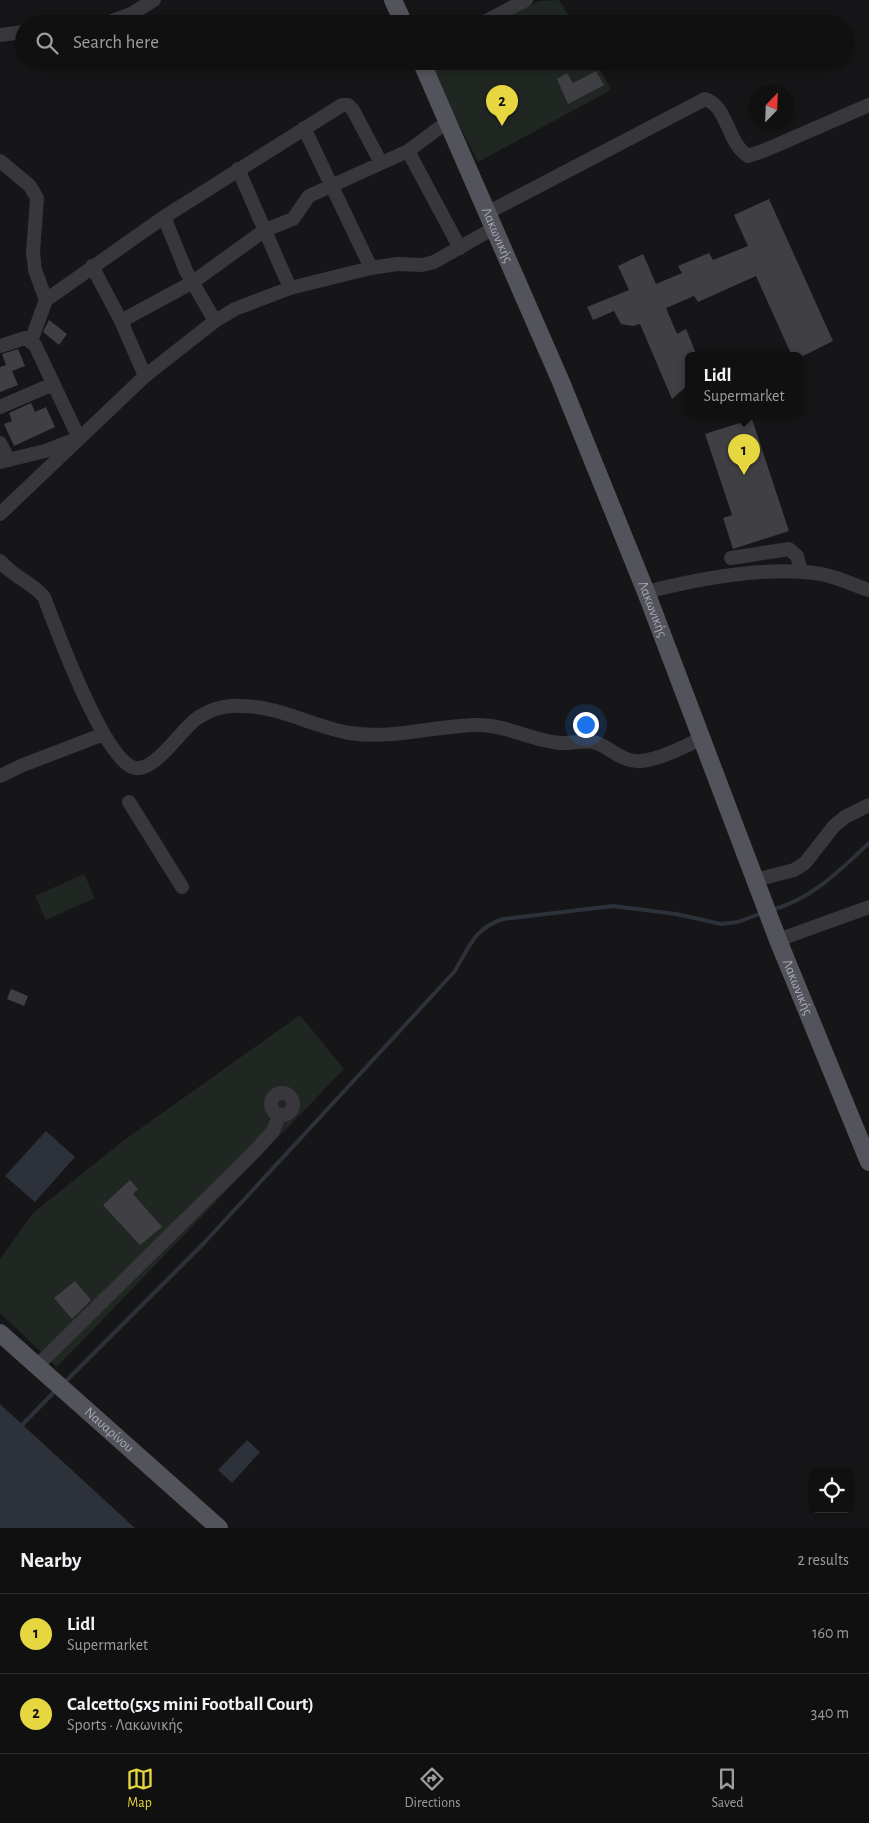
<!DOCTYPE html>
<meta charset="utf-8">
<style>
:root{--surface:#101011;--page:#1e1e1f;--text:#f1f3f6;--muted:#9c9d9f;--line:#303031;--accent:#e6d63f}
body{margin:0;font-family:"Alegreya Sans",sans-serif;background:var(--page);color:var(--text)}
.controls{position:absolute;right:15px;bottom:15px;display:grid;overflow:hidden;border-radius:8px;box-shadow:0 2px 8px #0003}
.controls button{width:45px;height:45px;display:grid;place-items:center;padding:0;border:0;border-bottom:1px solid var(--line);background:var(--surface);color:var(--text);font:25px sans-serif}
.compass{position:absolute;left:749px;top:85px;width:45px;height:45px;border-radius:50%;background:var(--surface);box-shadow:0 2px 8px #0003;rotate:23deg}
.you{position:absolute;left:585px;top:724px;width:18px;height:18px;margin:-12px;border:4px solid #fff;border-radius:50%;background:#1a73e8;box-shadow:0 0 0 8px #1a73e833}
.badge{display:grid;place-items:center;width:32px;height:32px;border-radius:50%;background:var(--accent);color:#111;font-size:16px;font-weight:700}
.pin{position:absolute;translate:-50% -41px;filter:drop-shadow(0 1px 2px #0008)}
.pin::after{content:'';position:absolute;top:26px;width:18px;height:15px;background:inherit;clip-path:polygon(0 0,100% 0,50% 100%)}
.popup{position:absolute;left:685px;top:352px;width:118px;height:65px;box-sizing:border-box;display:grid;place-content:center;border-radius:8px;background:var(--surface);filter:drop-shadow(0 1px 4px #0005);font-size:16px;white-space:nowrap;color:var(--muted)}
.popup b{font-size:19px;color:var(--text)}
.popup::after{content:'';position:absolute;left:50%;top:100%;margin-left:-10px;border:10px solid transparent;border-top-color:var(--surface)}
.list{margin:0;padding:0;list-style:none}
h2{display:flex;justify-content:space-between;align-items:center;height:65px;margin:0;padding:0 20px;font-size:21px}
h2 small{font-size:16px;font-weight:400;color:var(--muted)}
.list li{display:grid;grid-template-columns:32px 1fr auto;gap:15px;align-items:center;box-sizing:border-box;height:80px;padding:0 20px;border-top:1px solid var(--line)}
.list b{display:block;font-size:19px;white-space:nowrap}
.list p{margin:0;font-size:16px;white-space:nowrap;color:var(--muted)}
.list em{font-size:16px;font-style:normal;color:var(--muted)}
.icon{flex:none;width:28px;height:28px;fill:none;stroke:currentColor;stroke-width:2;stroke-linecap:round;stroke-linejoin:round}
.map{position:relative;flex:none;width:869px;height:1528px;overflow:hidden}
.search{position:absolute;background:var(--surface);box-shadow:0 2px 8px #0003;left:15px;right:15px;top:15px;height:55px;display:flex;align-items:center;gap:12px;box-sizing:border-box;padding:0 18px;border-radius:28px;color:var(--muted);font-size:19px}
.sheet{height:225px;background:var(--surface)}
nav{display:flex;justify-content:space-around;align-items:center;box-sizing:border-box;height:70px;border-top:1px solid var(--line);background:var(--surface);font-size:14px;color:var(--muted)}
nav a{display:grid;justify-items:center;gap:2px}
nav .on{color:var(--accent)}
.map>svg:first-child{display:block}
.green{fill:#202722}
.water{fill:#2c313a}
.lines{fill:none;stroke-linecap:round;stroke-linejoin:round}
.stream{stroke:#2c313a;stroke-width:4}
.building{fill:#404044}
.minor{stroke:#37373c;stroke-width:14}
.major{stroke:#53535b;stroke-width:18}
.labels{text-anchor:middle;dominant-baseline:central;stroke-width:5;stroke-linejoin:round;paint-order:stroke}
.street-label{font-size:14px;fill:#a8a9b6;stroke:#111012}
</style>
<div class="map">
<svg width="869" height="1528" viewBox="0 0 869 1528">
<rect width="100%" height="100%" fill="#161517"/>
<path class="green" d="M559,0L574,24H496L539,1Z
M427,61H595L611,90L478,162Z
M84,874L95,898L46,920L35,896Z
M300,1015L344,1069L57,1367L0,1313V1259L33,1213L123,1141Z"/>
<path class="water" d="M46,1131L75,1157L35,1202L5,1176Z
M0,1404L135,1528H0Z
M247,1440L260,1452L232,1483L218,1470Z"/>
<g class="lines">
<path class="stream" d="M771,910C811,900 840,870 869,843
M64,1383L204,1243L454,972C470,947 473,929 503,919L613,906L676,914L721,924L738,922L762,913
M22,1425L57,1389"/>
</g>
<path class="building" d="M596,71L604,85L568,104L557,79L567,73L573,83Z
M769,199L833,341L803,356H792L756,276L698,302L694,296L666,308L677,334L686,329L697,356H689V384L672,399L640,324L633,326L621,324L614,311L593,320L587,307L629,290L618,266L643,254L656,284L682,273L678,266L709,253L713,260L748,246L734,215Z
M49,320L67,334L59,345L43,332Z
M18,349L25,366L12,371L18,385L0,392V367L6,365L2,354Z
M31,403L35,412L46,407L55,427L14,446L4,424L12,421L9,413Z
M752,419L789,531L733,549L723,518L732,515L705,434Z
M11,989L28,996L24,1006L7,999Z
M130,1180L138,1189L133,1194L162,1227L140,1245L103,1205Z
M75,1281L91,1300L72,1319L54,1298Z"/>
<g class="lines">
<path class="minor" d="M103,24L131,14L154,0
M481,24L526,0
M0,35L24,32
M304,128L371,268
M408,151L460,248
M0,161L30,186L37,198L33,252L35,270L46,300
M238,169L290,288
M487,213L705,99C728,106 727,143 748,156L763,151L869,105
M164,217L186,271L215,321
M92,266L121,321L145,376
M121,321L193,282L265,230L293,219L309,196L408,151L447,122
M31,341L46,300L164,217L342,105H348L353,110L381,163
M0,346L25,338L35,345L79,438
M0,407L53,384
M0,443L9,460
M0,462L45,451L71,441
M0,514L145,376L215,321L235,309L290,288L371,268L397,264L422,265L434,262L494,228
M731,558L789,549L797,556L801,571
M0,561C13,577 32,582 44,597C57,631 102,754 132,767C152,776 180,731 196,719C209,710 225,705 241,706C279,706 314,727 350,733C393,740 436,725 479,725C507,725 533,741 561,743C573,744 585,739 597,743C612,749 624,763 641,761C661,759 683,747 701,739
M646,592C698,579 768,565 821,574C838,577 853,585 869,590
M0,776L23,765L104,734
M129,802L182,887
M755,880L794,870L805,863L834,826L845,817L869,805
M778,940L869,907
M271 1104a11 11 0 1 1 22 0a11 11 0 1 1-22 0Z
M35,1365L44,1359L251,1155L273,1131L279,1116"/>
<g class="major">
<path d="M393,0L404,24"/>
<path id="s1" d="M421,61L561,382L646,592L778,940L869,1162"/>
<path id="s2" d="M0,1333L219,1528"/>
</g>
</g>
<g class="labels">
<g class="street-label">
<text stroke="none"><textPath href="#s1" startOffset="190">Λακωνικής</textPath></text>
<text stroke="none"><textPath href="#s1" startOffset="595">Λακωνικής</textPath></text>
<text stroke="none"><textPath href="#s1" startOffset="1000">Λακωνικής</textPath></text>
<text stroke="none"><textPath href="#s2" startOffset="146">Ναυαρίνου</textPath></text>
</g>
</g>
</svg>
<div class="controls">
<button><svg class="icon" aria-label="locate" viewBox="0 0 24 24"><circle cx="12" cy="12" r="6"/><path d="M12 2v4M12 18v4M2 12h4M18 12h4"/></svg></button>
</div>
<svg class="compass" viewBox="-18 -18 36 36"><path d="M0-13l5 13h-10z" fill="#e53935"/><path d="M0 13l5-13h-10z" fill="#9c9d9f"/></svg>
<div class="you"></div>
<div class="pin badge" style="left:744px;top:475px">1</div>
<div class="popup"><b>Lidl</b>Supermarket</div>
<div class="pin badge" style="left:502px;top:126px">2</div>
<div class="search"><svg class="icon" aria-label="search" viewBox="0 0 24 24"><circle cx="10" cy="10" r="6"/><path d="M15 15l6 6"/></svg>Search here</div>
</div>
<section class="sheet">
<h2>Nearby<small>2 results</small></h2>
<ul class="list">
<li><span class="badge">1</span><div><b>Lidl</b><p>Supermarket</p></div><em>160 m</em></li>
<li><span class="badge">2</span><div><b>Calcetto(5x5 mini Football Court)</b><p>Sports · Λακωνικής</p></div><em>340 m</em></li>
</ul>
</section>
<nav>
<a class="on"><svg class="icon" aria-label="map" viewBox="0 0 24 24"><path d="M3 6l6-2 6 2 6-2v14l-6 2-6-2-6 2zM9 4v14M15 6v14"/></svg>Map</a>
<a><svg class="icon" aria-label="directions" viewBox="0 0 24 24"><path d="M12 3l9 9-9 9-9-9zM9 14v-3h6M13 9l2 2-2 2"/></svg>Directions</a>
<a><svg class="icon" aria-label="saved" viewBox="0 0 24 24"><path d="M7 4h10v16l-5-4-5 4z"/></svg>Saved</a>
</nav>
